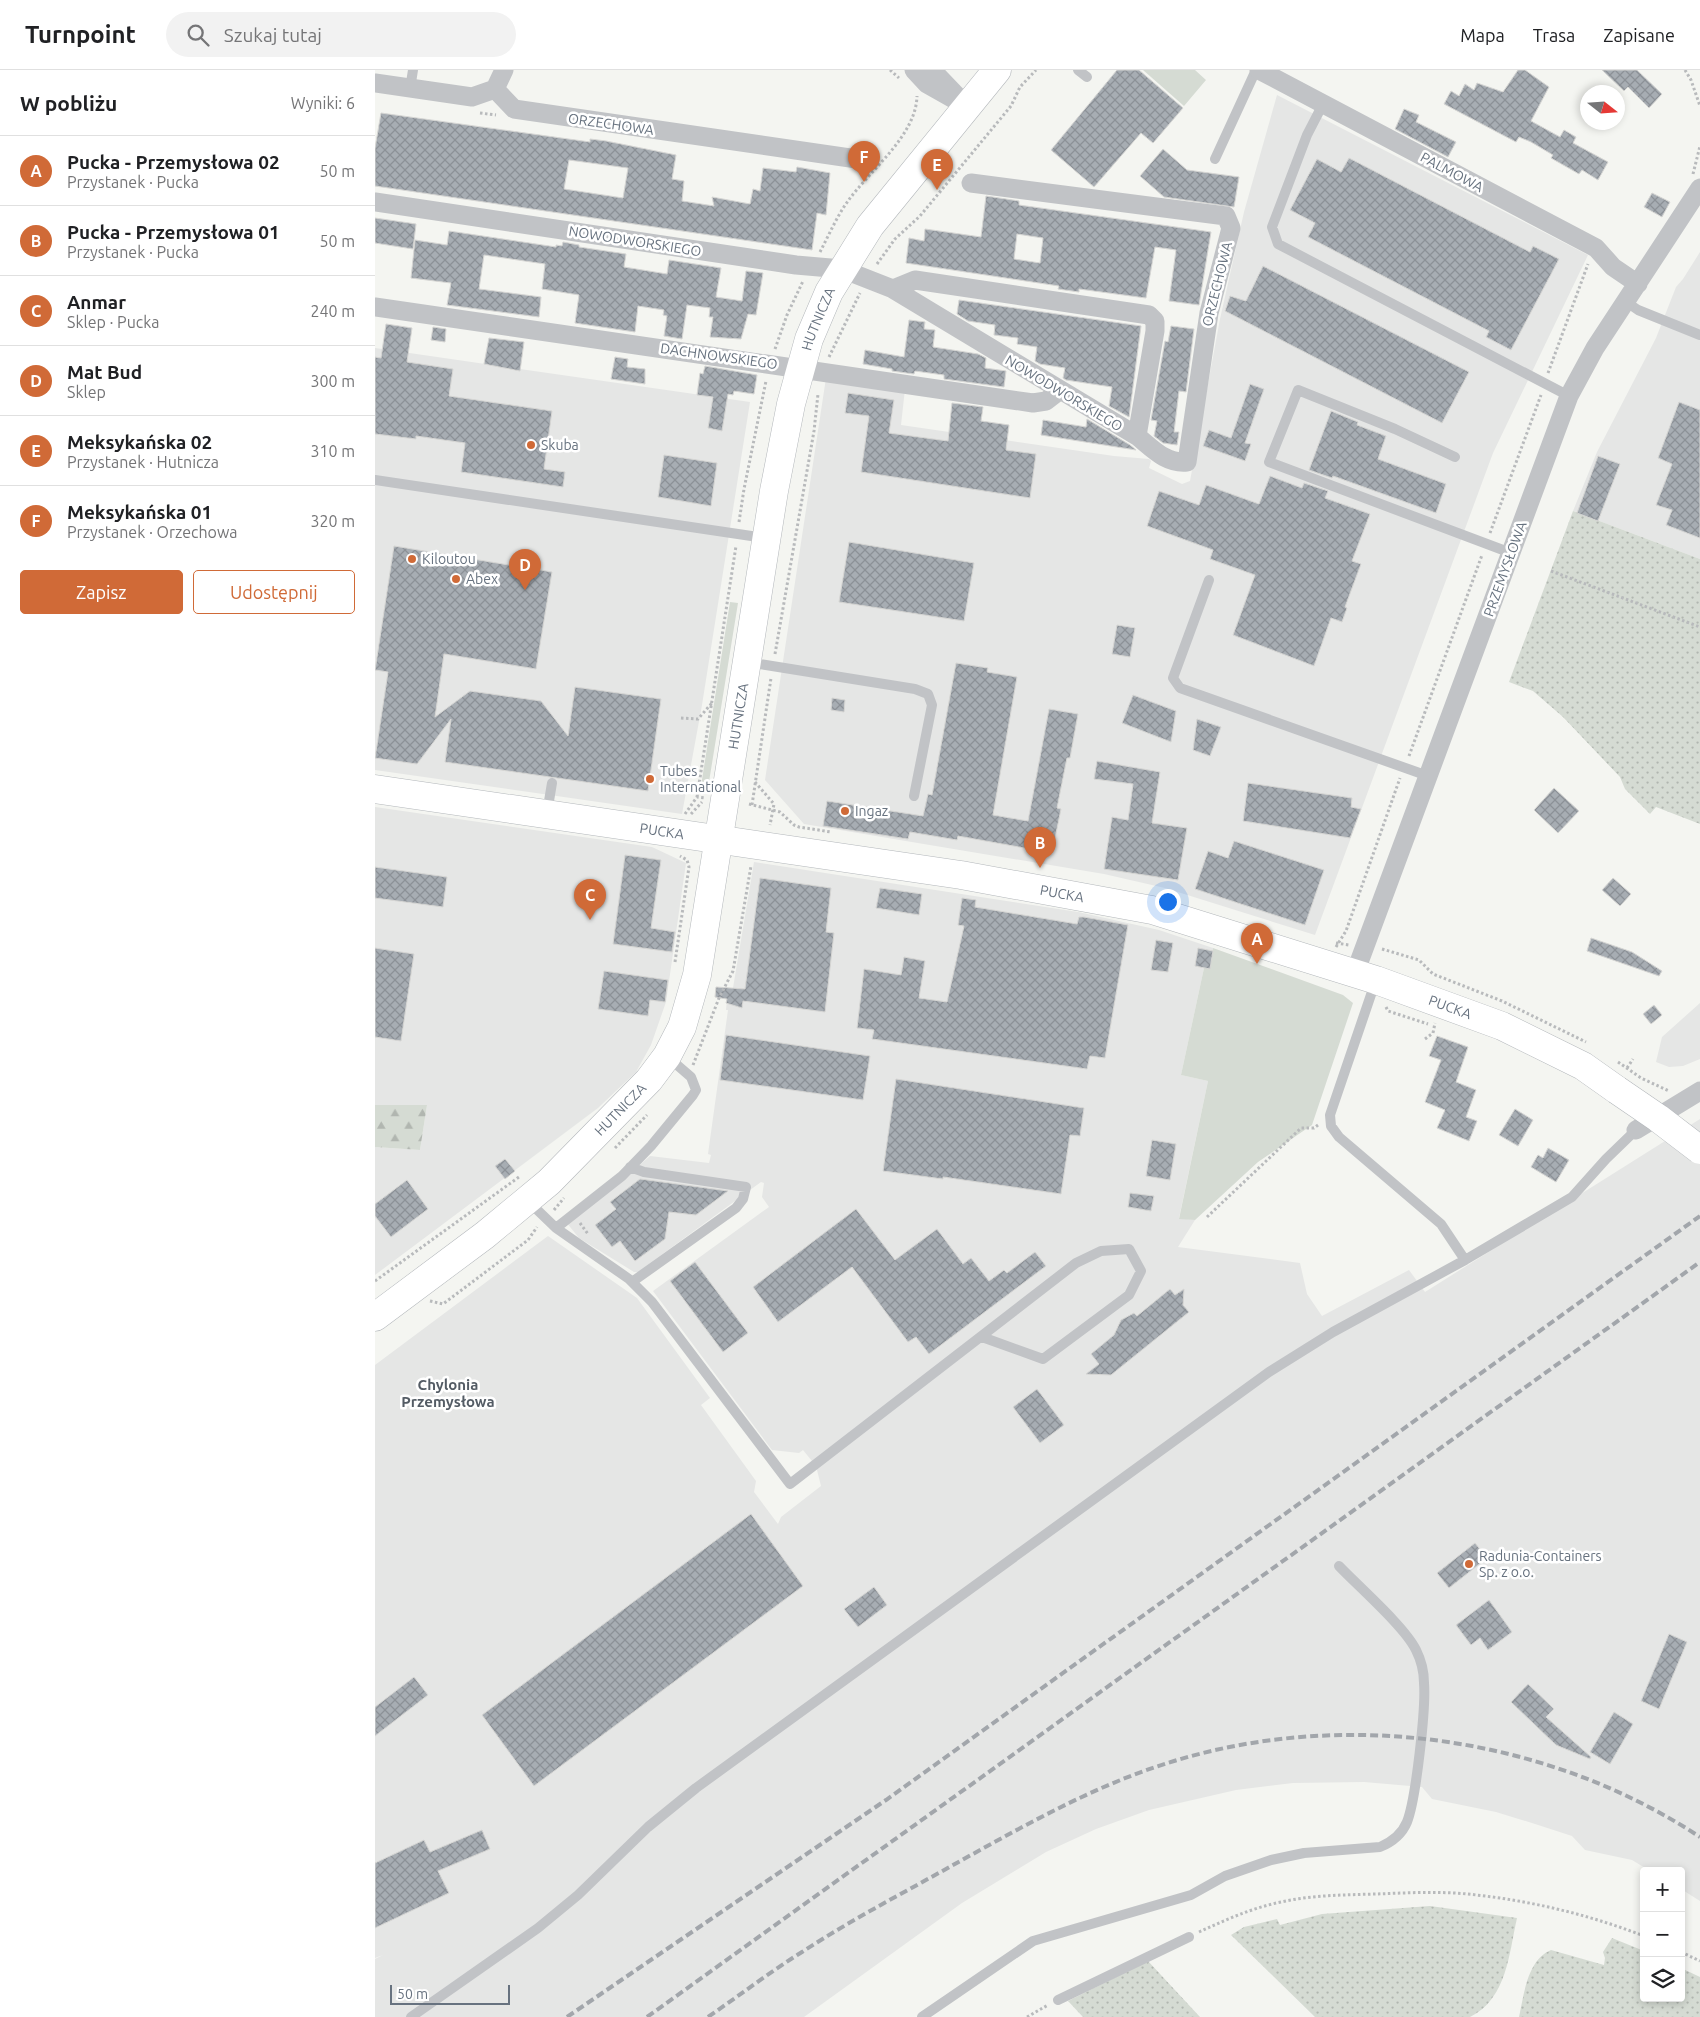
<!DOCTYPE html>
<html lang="pl">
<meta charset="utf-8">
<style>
:root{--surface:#fff;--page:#f2f2f2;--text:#202124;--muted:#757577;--line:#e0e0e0;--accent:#d06a37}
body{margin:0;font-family:Ubuntu,sans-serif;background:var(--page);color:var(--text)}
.controls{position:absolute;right:15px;bottom:15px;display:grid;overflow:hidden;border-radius:5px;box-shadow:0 2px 8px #0003}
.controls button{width:45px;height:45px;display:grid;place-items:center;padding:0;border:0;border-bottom:1px solid var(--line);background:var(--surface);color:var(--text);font:25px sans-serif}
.compass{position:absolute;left:1205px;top:15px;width:45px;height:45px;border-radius:50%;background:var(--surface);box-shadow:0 2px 8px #0003;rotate:107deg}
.scale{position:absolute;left:15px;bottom:12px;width:120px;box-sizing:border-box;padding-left:5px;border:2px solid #67727f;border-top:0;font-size:14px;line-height:18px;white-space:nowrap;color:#67727f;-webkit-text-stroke:4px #fff;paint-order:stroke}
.you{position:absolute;left:792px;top:831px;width:18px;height:18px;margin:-12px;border:4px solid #fff;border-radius:50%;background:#1a73e8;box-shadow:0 0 0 8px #1a73e833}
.badge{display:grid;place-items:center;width:32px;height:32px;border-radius:50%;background:var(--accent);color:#fff;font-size:16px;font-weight:700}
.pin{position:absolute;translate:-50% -41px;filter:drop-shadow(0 1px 2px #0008)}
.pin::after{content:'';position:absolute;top:26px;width:18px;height:15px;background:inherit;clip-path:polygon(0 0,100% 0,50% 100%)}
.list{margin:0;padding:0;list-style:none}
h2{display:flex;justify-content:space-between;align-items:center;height:65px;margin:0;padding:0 20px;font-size:21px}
h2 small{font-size:16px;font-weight:400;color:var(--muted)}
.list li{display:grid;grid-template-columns:32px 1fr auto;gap:15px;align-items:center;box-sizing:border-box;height:70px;padding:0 20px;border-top:1px solid var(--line)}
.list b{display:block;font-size:19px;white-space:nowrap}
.list p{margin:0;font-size:16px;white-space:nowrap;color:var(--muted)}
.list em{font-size:16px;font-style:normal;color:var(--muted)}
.actions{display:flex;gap:10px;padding:15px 20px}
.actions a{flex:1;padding:11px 0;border:1px solid var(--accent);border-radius:5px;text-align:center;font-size:18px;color:var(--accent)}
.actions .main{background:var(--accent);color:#fff}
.icon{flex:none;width:28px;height:28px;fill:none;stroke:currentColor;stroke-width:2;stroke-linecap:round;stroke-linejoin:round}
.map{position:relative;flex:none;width:1325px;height:1947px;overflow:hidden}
header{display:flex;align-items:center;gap:30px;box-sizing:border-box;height:70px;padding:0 25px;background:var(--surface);border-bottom:1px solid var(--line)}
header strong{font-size:24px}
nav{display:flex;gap:28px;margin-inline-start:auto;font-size:18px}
.search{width:350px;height:45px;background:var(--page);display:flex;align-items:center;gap:12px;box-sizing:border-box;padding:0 18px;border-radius:28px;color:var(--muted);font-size:19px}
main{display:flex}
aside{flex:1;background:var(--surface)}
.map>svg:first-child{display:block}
.built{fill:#e5e6e5}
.grass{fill:#d5dbd3}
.forest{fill:url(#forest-firs)}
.park{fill:url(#park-dots)}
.building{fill:url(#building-cross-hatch);stroke:#d6d6d4;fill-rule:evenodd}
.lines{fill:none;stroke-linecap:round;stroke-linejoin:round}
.secondary-casing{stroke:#b3b7bb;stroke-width:29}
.path{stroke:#b8babc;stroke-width:3;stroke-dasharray:2.5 2.5;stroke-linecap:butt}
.lane{stroke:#c1c3c6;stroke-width:10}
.street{stroke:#c1c3c6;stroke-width:19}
.secondary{stroke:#fff;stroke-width:28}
.rail{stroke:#a2a6ab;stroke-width:4;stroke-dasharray:8 4;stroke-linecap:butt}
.secondary-bridge-casing{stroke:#b3b7bb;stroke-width:29;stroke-linecap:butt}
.secondary-bridge{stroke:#fff;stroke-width:28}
.poi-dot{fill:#d06a37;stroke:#fff;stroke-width:2}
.labels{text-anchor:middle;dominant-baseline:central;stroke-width:5;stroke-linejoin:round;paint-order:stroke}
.street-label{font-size:14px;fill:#67727f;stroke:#fff}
.poi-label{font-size:14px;fill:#67727f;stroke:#fff;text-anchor:start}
.neighbourhood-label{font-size:15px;font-weight:bold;fill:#545c65;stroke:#fff}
</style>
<header>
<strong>Turnpoint</strong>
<div class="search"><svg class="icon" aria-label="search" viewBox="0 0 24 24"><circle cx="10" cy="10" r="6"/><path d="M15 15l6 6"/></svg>Szukaj tutaj</div>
<nav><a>Mapa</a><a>Trasa</a><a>Zapisane</a></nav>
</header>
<main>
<aside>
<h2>W pobliżu<small>Wyniki: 6</small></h2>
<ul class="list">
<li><span class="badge">A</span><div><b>Pucka - Przemysłowa 02</b><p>Przystanek · Pucka</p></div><em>50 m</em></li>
<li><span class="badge">B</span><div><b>Pucka - Przemysłowa 01</b><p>Przystanek · Pucka</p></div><em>50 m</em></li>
<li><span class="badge">C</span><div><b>Anmar</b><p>Sklep · Pucka</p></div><em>240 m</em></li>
<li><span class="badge">D</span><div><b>Mat Bud</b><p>Sklep</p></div><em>300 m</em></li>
<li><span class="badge">E</span><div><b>Meksykańska 02</b><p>Przystanek · Hutnicza</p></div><em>310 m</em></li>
<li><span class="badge">F</span><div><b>Meksykańska 01</b><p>Przystanek · Orzechowa</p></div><em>320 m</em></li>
</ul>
<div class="actions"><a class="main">Zapisz</a><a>Udostępnij</a></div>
</aside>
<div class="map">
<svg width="1325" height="1947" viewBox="0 0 1325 1947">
<defs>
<pattern id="forest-firs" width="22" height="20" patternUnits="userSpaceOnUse" patternTransform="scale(1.25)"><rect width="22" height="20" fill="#d5dbd3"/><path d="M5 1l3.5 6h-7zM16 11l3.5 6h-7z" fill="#b1b6b0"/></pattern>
<pattern id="park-dots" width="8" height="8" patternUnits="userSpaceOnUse" patternTransform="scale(1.25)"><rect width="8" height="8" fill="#d5dbd3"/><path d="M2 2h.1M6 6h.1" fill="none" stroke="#b1b6b0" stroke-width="1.8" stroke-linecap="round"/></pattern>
<pattern id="building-cross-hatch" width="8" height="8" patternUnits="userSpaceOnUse" patternTransform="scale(1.25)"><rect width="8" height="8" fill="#a7adb3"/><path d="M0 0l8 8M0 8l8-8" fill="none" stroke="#8c9197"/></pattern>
</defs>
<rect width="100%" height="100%" fill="#f4f5f1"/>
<path class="built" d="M902,25L1213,185L1118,383L940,865L790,818L729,804L429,754L390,710L451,308L530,319L526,355L739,386L774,389L776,391L774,398L807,414L815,411L845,249L869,142Z
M1325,182V489L1198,441L1222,382L1281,268L1301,217L1308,209Z
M0,278L131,297V299L144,301L145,299L375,332L327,635L307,744L0,700Z
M0,737L277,777L311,793L291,932L276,975L261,1002L223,1038L0,1205V1077L45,1080L52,1035H0Z
M379,792L703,842L784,860L838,878L835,899L829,898L806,1005L833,1011L804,1148L820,1150L803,1177L925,1193L932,1224L947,1246L1034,1200L1050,1222L1325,1049V1831L1306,1819V1801H1275L1257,1790L1210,1780L1197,1766L1157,1753L1121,1742L1057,1729L1047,1717L989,1712L918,1713L861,1720L774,1740L721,1759L671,1782L587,1833L429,1947H0V1889L8,1885L0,1888V1295L173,1166L262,1228L335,1328L326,1335L381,1411L379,1422L403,1454L406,1447L446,1416L441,1396L428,1380L424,1383L397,1380L278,1221L394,1137L387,1127L389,1113L386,1112L263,1202H259L204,1168L191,1152L251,1107L275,1086L334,1093L336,1085L333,1084L353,940H351L353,918H358Z
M1325,933V989L1308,996L1294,997L1281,992L1287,967Z"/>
<path class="grass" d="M768,0H820L831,10L809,36Z
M355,532L363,533L333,718L326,716Z
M838,878L968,925L978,933L937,1055L883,1092L820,1150L804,1149L833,1011L806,1005L829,898H835Z"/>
<path class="forest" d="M0,1035H52L45,1080L0,1077Z"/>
<path class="park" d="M1198,441L1325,489V754L1281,737L1275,744L1250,719L1245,707L1188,647L1158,621L1134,612Z
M1055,1836L1142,1848C1134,1883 1132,1929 1095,1947H940L856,1865L869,1857L902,1849L905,1855L947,1844Z
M1237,1868L1269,1881V1928H1306V1898L1325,1907V1947H1144C1149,1925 1152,1890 1176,1880L1229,1895L1230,1888L1228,1882Z
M773,1891L825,1947H708L693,1931Z"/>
<path class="building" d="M742,0H764L808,38L778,73L766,63L719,117L676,80Z
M1143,0H1150L1174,17L1156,51L1185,67L1189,60L1201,67L1198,73L1233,92L1223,110L1207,100L1204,104L1176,88L1178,85L1156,72L1144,67L1141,72L1069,34L1076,21L1084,26L1090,14L1099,20L1102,13L1128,22Z
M1227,0H1262L1287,24L1274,38L1253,17L1249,21Z
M1029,39L1044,45L1041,52L1081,72L1073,87L1020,59Z
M6,43L215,72V69L231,71L301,85L297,109L309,111L307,131L339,136L337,127L375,134L378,119L385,121L388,98L421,102L422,97L455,103L451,145L442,143L437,180L0,116V78ZM194,90L253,98L248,128L189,119Z
M788,79L812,100L864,107L859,137L789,127L765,106Z
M974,88L1155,182L1158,176L1184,189L1136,280L1111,267L1114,261L933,167L940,153L915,140L942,89L966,102Z
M1277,123L1295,132L1287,147L1269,137Z
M611,126L644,131V135L836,162L824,235L794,231L801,180L780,177L771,228L704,219V222L683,219L684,216L531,193L534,168L549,171L550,159L606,167ZM642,164L668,168L665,193L639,189Z
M0,148L41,154L38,179L0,173Z
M74,161L181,177V175L187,176L188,172L204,175V177L251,184L249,197L292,204L294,190L346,198L341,227L367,231L371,201L388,203L381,245L373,244L366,269L335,267L338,247H334L335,238L312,235L307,269L289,266L292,246L288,245L289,240L263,236L260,262L200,253L204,225L167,219L170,194L109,185L104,219L166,227L164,247L72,235L76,213L36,208L40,170L72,175Z
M888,196L1094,302L1067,353L850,241L855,226L871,231Z
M584,230L766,256L754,347L734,336L737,317L691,310L688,308L690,298L665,294L660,291L662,277L642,274L643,268L619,265L620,255L593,251L582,244Z
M534,250L550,252L549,259L560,260L558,277L603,284L611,288L610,298L631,301L629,317L569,309V305L540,301L539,304L517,301V299L488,294L490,280L529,287Z
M11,254L37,258L32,292L78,299L74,326L177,341L169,399L190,402L188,417L86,402L90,373L41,366V369L0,364V287L6,288Z
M796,256L819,259L811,322L804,321L800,354L799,362H804L802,375L788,373L779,366L782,351L776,350L790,271L793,272Z
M58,257L71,259L70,272L56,270Z
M114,268L149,272L145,301L109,294Z
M240,287L253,289L252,297L270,299V314L236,309Z
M330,296L382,305L379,324L359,321L358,325L353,324L347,361L333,358L338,327L322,325L325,303L328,304Z
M875,314L889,319L870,373L876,374L870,391L828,376L834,360L856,368Z
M473,323L519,330L514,363L573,371L577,333L608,337L606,351L634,355L631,380L661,384L655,428L486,402L494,346L470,343Z
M1304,332L1325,340V468L1291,455L1297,440L1281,435L1297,394L1283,388Z
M956,341L983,352L982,355L1011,366L1003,389L1071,414L1061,443L958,406L957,408L934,400Z
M712,349L755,375L761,380L666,365L668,350L711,357Z
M289,385L342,393L336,436L283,427Z
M1223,386L1245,394L1223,451L1202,443Z
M895,406L927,418L929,413L953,421L950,428L995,444L977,491L986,494L970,537L972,538L967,552L956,548L939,596L858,565L880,505L835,489L838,480L772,456L784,421L824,435L831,415L884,434Z
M474,472L599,493L589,551L464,532Z
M19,476L134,495L135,489L149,492L148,497L177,502L161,599L69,584L60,647L95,621L166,631L193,666L200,617L286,629L273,721L70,692L76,649L42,694L0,688L13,602L0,600Z
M742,555L760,558L755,587L737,584Z
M581,593L613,598L612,602L642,607L618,745L653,751L674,639L703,644L695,688H692L682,738L686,739L677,783L583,766L582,770L535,762L533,769L448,756L452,731L548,746L553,724L557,725Z
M758,625L801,641L796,672L747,653Z
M457,628L470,630L469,642L456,640Z
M822,649L846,657L835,686L818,680Z
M722,691L785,702L777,753L812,758L803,810L729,799L737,747L753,750L758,714L719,709Z
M873,713L977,728L976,737L986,739L975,768L868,751Z
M1179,718L1204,741L1183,763L1159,740Z
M859,771L949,800L930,855L820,819L833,781L853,788Z
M250,785L286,790L276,858L300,862L297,882L238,874Z
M0,797L72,807L68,837L0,828Z
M385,808L456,818L451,862L459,863L450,942L368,931L367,938L351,933L352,929L340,927L341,917L370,919Z
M1238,808L1256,824L1245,836L1227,820Z
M505,818L547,824L544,845L501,838Z
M587,828L601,830L600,837L702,854L704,847H709L753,855L730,988L715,986L712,999L497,969L499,960L482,958L489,899L526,905L529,887L550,891L544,928L572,932L589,856L583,855Z
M1216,868L1257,882L1287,901L1284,906L1212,881Z
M781,870L798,873L793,902L776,900Z
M0,878L39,884L26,971L0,967Z
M823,878L838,881L835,899L820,896Z
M229,901L293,910L290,932L275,930L273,946L223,939Z
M1279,935L1287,945L1276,954L1268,944Z
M351,965L495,986L488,1030L345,1010Z
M1062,966L1093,977L1081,1012L1101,1020L1091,1047L1102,1051L1094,1071L1062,1058L1070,1040L1050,1032L1066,990L1054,986Z
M521,1009L709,1038L705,1066L695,1065L686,1124L568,1107V1109L508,1101Z
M1140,1039L1158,1050L1143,1076L1124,1065Z
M777,1070L801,1074L795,1110L771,1106Z
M1173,1078L1194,1090L1181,1112L1156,1097L1163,1085L1168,1088Z
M130,1089L140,1101L130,1109L120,1096Z
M265,1109L302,1114L353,1121L321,1145L294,1142L290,1169L260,1191L245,1171L237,1177L220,1155L241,1139L235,1132Z
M32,1110L53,1139L16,1167L0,1146V1134Z
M755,1123L779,1126L776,1141L753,1137Z
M481,1139L520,1190L562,1159L588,1194L596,1188L614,1211L629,1200L632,1203L660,1182L671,1196L554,1284L541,1267L533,1272L477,1197L403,1252L378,1217Z
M320,1192L373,1263L348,1282L295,1211Z
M795,1219L800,1225L809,1219L808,1235L814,1242L736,1305L711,1304L724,1294L716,1284L739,1265L746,1250L759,1243L762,1246Z
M662,1319L689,1355L665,1373L638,1337Z
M376,1444L428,1516L159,1716L107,1645Z
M1100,1473L1112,1488L1074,1518L1062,1503Z
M499,1517L512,1535L483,1557L469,1539Z
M1114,1530L1137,1562L1113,1580L1105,1568L1096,1575L1081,1555Z
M1294,1564L1312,1572L1284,1639L1266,1631Z
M39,1607L53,1625L0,1666V1637Z
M1153,1614L1179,1639L1171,1647L1216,1687L1215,1689L1181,1675L1136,1632Z
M1239,1642L1258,1654L1235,1694L1215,1682Z
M107,1760L115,1779L63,1801L74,1823L0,1858V1793L49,1770L55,1782Z"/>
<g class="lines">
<defs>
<g id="secondary">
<path id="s1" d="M0,719L586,805L777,840L1001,910L1127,956L1208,996L1242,1020"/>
<path id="s2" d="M0,1247L110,1165L174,1112L274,1010L292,986L307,957L322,905L399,421L416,334L434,269L454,222L495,156L622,0"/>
</g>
</defs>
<use href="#secondary" class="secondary-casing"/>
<path class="path" d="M515,0L524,8
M1310,0L1316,10L1325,36
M105,43L121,45
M1318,104L1325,76
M445,182C454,165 462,146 473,131C495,100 541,66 542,26
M502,194L520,169L545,146L636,36L645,17L661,0
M400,279L412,245L428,211
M454,287L485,223
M1173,303L1213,194
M364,452L369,419L391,311
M1115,463L1166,325
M1176,501L1325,557
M400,584L439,361L443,324
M306,648L323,649L337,633
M1034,686L1107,485
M380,712L399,734L395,755
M322,727L361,476
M374,734L405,742L419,755L424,757L456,762
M377,735L396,608
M310,744L322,727L330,728
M316,744L327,732
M961,873L974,875
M961,877L971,861L1025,708
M1007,879L1044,890L1058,904L1127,931L1211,972
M300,892L314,797L312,790L305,786
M1011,937L1013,941L1053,954
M1050,969L1058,963L1060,953
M1243,992L1266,1008L1294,1021
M318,995L344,928L358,901L376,796
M1252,998L1258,989
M240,1078L272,1045
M179,1140L189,1128
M832,1147L926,1058H939L943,1055
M205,1153L213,1164
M0,1211L144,1107
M55,1231L68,1234L153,1170L162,1157
M824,1862C850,1850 877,1838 906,1832C937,1825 968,1825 1000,1824C1030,1823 1062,1821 1092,1824C1153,1830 1212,1844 1269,1866
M1306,1882L1325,1891
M652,1947L673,1935"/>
<path class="lane" d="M703,0L712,7
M35,19L38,0
M948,34L932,65L897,157L903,174L1194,326
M840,89L881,0
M1250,231L1263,240L1325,265
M1080,387L1020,359L923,320L894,392L1136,483
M0,410L390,468
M834,510L798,608L805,618L1053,706
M372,592L540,619L553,624L557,635L539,726
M172,743L177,713
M1001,910L955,1045L956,1056L964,1067L1066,1154L1090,1190
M255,1097L269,1102L371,1117L368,1129L361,1138L257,1212
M153,1131L181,1158L254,1209L277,1232L415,1414L701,1193L726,1181L754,1179L766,1201L754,1225L668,1289L607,1267
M181,1158L247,1106L276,1076L318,1025L321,1020L316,1007L294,988
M683,1930L814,1867
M36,1947L163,1858L203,1825L273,1757L321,1718L894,1302L958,1262L1090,1190L1197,1127L1231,1089L1261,1060
M547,1947L658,1871L816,1825L850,1806L896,1790L929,1783L1005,1777C1017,1772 1027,1764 1032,1752C1041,1729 1051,1638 1049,1613C1049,1602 1046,1590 1041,1580C1030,1557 983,1516 964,1496"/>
<path class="street" d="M539,0L552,14L591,36
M557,0L582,26
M884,0L1221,178L1238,197L1263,214
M0,13L97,27L120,19
M120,19L139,39L482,89
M120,19L129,0
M0,132L421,195L467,199L518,219L762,366C778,379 791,394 812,392L834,243L856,158L851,146L596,113
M518,219L540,210L774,245L780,251V261L762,366
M0,237L658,333L671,331L684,321
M980,903L1194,326L1220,278L1325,118
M1261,1060L1325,1021"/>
<use href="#secondary" class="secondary"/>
<path class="rail" d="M192,1947L511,1730L1325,1146
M272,1947L1325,1192
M333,1947C365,1925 395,1902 427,1882C479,1848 534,1820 587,1790C656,1752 723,1714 799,1691C973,1638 1173,1667 1325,1767"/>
<defs>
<path id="secondary-bridge" d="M1242,1020L1283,1048L1325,1080"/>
</defs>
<use href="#secondary-bridge" class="secondary-bridge-casing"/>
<use href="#secondary-bridge" class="secondary-bridge"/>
</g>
<g class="poi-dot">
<circle cx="156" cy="375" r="5"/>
<circle cx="37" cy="489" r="5"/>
<circle cx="81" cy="509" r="5"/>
<circle cx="275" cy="709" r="5"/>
<circle cx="470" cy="741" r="5"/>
<circle cx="1094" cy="1494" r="5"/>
</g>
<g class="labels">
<g class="street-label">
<text transform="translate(236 54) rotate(8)">ORZECHOWA</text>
<text transform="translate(1077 102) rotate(28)">PALMOWA</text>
<text transform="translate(260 171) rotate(9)">NOWODWORSKIEGO</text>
<text transform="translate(842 214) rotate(-76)">ORZECHOWA</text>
<text stroke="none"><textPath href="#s2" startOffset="1148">HUTNICZA</textPath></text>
<text transform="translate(344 286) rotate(8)">DACHNOWSKIEGO</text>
<text transform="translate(689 323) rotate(31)">NOWODWORSKIEGO</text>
<text transform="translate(1130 499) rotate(-70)">PRZEMYSŁOWA</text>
<text stroke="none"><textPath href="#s2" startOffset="742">HUTNICZA</textPath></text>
<text stroke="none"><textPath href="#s1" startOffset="290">PUCKA</textPath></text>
<text stroke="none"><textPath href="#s1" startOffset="695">PUCKA</textPath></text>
<text stroke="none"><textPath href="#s1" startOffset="1100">PUCKA</textPath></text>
<text stroke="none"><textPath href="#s2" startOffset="322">HUTNICZA</textPath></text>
</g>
<g class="poi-label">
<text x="166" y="375">Skuba</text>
<text x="47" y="489">Kiloutou</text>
<text x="91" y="509">Abex</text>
<text x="285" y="701">Tubes<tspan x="285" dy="16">International</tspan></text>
<text x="480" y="741">Ingaz</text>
<text x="1104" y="1486">Radunia-Containers<tspan x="1104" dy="16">Sp. z o.o.</tspan></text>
</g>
<g class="neighbourhood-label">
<text x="73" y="1314">Chylonia<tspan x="73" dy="17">Przemysłowa</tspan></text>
</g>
</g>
</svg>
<div class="controls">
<button>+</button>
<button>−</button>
<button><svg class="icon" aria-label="layers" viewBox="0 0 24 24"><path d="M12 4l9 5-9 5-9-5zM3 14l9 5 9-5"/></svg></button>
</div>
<svg class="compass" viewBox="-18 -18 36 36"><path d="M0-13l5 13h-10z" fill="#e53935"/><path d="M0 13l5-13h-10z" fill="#757577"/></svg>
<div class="scale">50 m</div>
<div class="you"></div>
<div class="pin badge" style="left:882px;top:894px">A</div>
<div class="pin badge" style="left:665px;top:798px">B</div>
<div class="pin badge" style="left:215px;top:850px">C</div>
<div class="pin badge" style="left:150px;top:520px">D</div>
<div class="pin badge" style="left:562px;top:120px">E</div>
<div class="pin badge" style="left:489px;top:112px">F</div>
</div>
</main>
